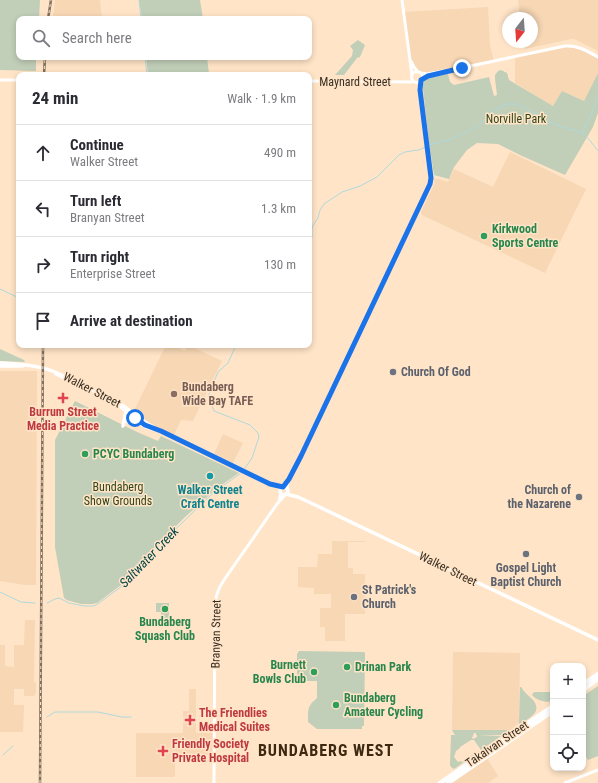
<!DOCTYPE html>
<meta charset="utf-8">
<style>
:root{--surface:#fff;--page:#f7f7f7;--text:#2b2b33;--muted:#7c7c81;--line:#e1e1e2}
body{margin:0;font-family:"Roboto Condensed",sans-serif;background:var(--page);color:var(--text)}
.controls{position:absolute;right:12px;bottom:12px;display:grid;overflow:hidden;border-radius:8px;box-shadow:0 2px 6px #0003}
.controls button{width:36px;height:36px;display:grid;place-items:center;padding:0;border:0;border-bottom:1px solid var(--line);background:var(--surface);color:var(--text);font:20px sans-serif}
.compass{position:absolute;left:502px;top:12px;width:36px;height:36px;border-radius:50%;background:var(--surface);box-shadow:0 2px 6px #0003;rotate:197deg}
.stop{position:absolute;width:12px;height:12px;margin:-9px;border:3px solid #1a73e8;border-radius:50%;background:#fff}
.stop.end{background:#1a73e8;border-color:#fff;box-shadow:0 1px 4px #0008}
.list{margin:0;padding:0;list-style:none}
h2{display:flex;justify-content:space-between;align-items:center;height:52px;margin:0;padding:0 16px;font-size:17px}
h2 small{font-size:13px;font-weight:400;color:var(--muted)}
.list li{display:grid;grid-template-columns:26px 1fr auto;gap:12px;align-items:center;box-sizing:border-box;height:56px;padding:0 16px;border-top:1px solid var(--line)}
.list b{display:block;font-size:15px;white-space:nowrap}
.list p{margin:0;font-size:13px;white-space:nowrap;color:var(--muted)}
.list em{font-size:13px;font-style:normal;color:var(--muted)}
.icon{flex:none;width:22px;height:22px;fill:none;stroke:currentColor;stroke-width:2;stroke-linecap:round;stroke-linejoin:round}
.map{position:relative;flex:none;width:598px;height:783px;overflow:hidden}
.search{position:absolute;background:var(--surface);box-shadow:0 2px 6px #0003;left:16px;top:16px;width:296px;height:44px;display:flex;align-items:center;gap:10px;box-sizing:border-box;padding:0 14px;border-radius:8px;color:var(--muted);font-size:15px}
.panel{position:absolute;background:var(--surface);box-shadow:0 2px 6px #0003;left:16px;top:72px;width:296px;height:276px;border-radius:8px}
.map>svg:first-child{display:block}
.built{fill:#f7d7b4}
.green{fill:#c1ceb8;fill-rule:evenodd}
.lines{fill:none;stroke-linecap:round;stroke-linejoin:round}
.stream{stroke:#afd9dc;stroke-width:1}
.tertiary{stroke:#fff;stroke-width:3}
.secondary{stroke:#fff;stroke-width:3.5}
.trunk{stroke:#fff;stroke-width:4.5}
.rail-casing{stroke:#80705e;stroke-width:2.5}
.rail{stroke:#ffe4c7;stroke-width:1;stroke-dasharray:3;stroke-linecap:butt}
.route{stroke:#1a73e8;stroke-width:5}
.leisure-dot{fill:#2e9e5b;stroke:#ffe4c7;stroke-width:1.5}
.worship-dot{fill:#6b7280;stroke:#ffe4c7;stroke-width:1.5}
.education-dot{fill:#8d6e63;stroke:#ffe4c7;stroke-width:1.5}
.health-dot{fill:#e0444e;stroke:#ffe4c7;stroke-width:1.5}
.culture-dot{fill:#0f9aa8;stroke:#ffe4c7;stroke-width:1.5}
.labels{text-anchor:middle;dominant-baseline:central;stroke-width:3;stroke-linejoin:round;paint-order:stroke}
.street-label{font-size:12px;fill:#392e23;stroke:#ffe4c7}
.park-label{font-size:12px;fill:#30461a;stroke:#ffe4c7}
.leisure-label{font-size:12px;font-weight:bold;fill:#27864d;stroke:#ffe4c7;text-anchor:start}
.worship-label{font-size:12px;font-weight:bold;fill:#5b616d;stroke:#ffe4c7;text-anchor:start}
.education-label{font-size:12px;font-weight:bold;fill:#785e54;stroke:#ffe4c7;text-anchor:start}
.health-label{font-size:12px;font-weight:bold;fill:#be3a42;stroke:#ffe4c7;text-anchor:start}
.culture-label{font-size:12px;font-weight:bold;fill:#0d838f;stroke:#ffe4c7}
.water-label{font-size:13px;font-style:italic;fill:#024448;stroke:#ffe4c7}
.district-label{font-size:16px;font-weight:bold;letter-spacing:1px;fill:#3d2911;stroke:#ffe4c7}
</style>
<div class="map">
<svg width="598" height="783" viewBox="0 0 598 783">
<rect width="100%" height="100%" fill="#ffe4c7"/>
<path class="built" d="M55,0H100L102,19H53Z
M518,0H598V51L574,39H571L525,49L524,42H532V18H520Z
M488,7L490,46L494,61L427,75L420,74L415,71L411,65L404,12Z
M570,46L598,57V73L584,101L562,91L553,106L515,83V56Z
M510,152L586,189L545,273L422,215L421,212L435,183L434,179H439L448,182L454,169L493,187Z
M166,345H173L185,351L188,345L222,361L193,421L181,420L173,437L158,430L133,413Z
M0,371H37L36,585H25L0,581Z
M223,434L243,443L233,463L214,454Z
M332,541H365V542H348V568H353V574H365V614H345V641H325V627H320V608H331V594H314V588L298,587V567H317L318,554H332Z
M25,620H35L34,682L36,683V692L34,696H24V689H14V705H24L23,732H0V645H5V666L14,667V645H24Z
M453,652L520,653L519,723L510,730H452Z
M189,689H196V733H214V755H175V777H136V733H183V711H189Z
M485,755L498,776L488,783H444Z"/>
<path class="green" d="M0,0H40L39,19H19V57H36V71L0,70Z
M139,0H200L203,19H142Z
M358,40L365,45L360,57L357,58L344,75H335L352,56L353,50L350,46Z
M146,57H207L209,74V75H148Z
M501,70L507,73L509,80L553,106L562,91L584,101L598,73V113L593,127L565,175L522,156L498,144L477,143L467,150L454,167L449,179L434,175L429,142L423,89V82L427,78L448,74L450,82L454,85L489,77L494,96L497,95L495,79V75L498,71Z
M0,349L24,360L25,362L0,361Z
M75,401L137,432L158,441L161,436L239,473L217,488L185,517L154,548L135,570L121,585L97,603L92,604H81L67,600L64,598L55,547V440Z
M156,603H169V620H161V612H156Z
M299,651L364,652L365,653L364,726H362V729H317L308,722C308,710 307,706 317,698V681H297V654Z
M598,686V756L588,760L583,752V696Z
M520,687H521C524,692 528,695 532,699C544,712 529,718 520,724L519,723Z
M535,692H553V701C546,703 537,701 532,695L533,693Z
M452,730H510L502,735H476V733H474L472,738L473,739L477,737V735L501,736L454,769L451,767L450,765L451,735H455ZM471,740H474L481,750L462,762L461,761L458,762L454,757L456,751L460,748V747Z"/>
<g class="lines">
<path class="stream" d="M139,0L141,19
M145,57L147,75
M582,132L589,120L598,97
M309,244L312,237V229L313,225L318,218L320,210L324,204L342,192L360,186L377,177L399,155L405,152L411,151L419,150L432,144L449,140L475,128L498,108L507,104H516L524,107L546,121L571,130C583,129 591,142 598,151
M0,289L19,298
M236,345L228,363L218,372L209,394L210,401L214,411L250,425L258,433L259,437L252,458L245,468
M0,592L21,602L35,603
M47,603L55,599L59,598L69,603L84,606H94L99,603L122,586L136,572L152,552L215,491L240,474
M47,717L55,712H98L122,717H131
M3,755L13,746"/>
<path class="tertiary" d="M402,0L412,75
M411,61L414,67L418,72
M411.5 77a5.5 5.5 0 1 1 11 0a5.5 5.5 0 1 1-11 0Z
M421,73L427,74L443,71
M422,79C429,74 439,74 447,71L565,46C578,45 587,51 598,57
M0,80H19
M309,81L414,82
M283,487L289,479L301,456L430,184L431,178L420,90L421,80
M287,489L288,481
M279,501L281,493
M214,783L215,604C216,593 220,586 226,577L277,504L285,495
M565,783L598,770"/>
<path class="secondary" d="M0,363C19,364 38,365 55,372L122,405L145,422L158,430L270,484L282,488
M0,366H23
M56,374L81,386
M115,403C126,410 135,419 146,425
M126,421C136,419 144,428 153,429
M123,426L126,411
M280 491a4 4 0 1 1 8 0a4 4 0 1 1-8 0Z
M286,494L298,497L311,503L598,640"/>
<path class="trunk" d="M583,684L598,674
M583,690L598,679
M440,783L553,706
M448,783L553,711"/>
<defs>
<path id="rail" d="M48,19L51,0
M44,75L45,57
M40,783L43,345"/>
</defs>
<use href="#rail" class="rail-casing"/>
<use href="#rail" class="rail"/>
</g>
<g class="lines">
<path class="route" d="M135,418L145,425L161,431L270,484L283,487L289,479L301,456L430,184L431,178L420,90L421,80L428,76L462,68"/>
</g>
<g class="leisure-dot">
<circle cx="484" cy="236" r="4"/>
<circle cx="85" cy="454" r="4"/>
<circle cx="165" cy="609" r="4"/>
<circle cx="347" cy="667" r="4"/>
<circle cx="314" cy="672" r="4"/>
<circle cx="336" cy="705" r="4"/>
</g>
<g class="worship-dot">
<circle cx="393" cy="372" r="4"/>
<circle cx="579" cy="497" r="4"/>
<circle cx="526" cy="554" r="4"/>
<circle cx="354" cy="597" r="4"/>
</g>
<circle class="education-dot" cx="174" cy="394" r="4"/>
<g class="health-dot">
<path d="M61 392h4v4h4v4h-4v4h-4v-4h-4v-4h4z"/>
<path d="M188 714h4v4h4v4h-4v4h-4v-4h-4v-4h4z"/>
<path d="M161 745h4v4h4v4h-4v4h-4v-4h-4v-4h4z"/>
</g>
<circle class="culture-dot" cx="210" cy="476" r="4"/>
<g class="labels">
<g class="street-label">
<text x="355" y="82">Maynard Street</text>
<text transform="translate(92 390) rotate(27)">Walker Street</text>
<text transform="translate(448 569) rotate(26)">Walker Street</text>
<text transform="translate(216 634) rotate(-89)">Branyan Street</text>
<text transform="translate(497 744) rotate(-34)">Takalvan Street</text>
</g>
<g class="park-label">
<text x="516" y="119">Norville Park</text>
<text x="118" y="487">Bundaberg<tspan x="118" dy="14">Show Grounds</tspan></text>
</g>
<g class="leisure-label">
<text x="492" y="229">Kirkwood<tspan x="492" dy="14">Sports Centre</tspan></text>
<text x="93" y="454">PCYC Bundaberg</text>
<text x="165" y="622" text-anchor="middle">Bundaberg<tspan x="165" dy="14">Squash Club</tspan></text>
<text x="306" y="665" text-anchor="end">Burnett<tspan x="306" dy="14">Bowls Club</tspan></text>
<text x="355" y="667">Drinan Park</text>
<text x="344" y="698">Bundaberg<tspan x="344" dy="14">Amateur Cycling</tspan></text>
</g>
<g class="worship-label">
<text x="401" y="372">Church Of God</text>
<text x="571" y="490" text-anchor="end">Church of<tspan x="571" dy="14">the Nazarene</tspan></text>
<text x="526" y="568" text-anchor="middle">Gospel Light<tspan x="526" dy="14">Baptist Church</tspan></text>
<text x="362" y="590">St Patrick's<tspan x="362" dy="14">Church</tspan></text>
</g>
<g class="education-label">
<text x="182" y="387">Bundaberg<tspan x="182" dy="14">Wide Bay TAFE</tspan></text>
</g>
<g class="health-label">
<text x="63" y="412" text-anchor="middle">Burrum Street<tspan x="63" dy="14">Media Practice</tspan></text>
<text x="199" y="713">The Friendlies<tspan x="199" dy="14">Medical Suites</tspan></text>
<text x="172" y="744">Friendly Society<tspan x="172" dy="14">Private Hospital</tspan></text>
</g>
<g class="culture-label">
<text x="210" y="490">Walker Street<tspan x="210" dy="14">Craft Centre</tspan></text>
</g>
<g class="water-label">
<text transform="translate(149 557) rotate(-46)">Saltwater Creek</text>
</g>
<g class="district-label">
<text x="326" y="750">BUNDABERG WEST</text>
</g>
</g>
</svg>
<div class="controls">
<button>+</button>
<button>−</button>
<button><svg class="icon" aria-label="locate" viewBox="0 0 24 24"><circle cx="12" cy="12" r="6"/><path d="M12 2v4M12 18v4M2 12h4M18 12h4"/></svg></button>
</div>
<svg class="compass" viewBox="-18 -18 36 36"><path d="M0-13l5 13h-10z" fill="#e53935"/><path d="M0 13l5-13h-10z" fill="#7c7c81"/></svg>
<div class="stop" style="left:135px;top:418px"></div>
<div class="stop end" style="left:462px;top:68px"></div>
<div class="search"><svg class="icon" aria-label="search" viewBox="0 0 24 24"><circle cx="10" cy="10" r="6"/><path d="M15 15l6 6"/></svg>Search here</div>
<section class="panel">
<h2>24 min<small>Walk · 1.9 km</small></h2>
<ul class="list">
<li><svg class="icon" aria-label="ahead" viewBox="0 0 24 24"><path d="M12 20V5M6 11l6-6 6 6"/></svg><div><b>Continue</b><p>Walker Street</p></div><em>490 m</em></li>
<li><svg class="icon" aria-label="left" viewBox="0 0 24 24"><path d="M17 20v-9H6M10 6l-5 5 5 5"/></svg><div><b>Turn left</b><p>Branyan Street</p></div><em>1.3 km</em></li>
<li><svg class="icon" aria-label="right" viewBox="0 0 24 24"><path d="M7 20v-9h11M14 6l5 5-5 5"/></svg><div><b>Turn right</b><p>Enterprise Street</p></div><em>130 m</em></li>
<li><svg class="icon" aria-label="arrive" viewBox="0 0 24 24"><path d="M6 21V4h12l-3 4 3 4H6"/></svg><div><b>Arrive at destination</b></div></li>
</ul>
</section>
</div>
